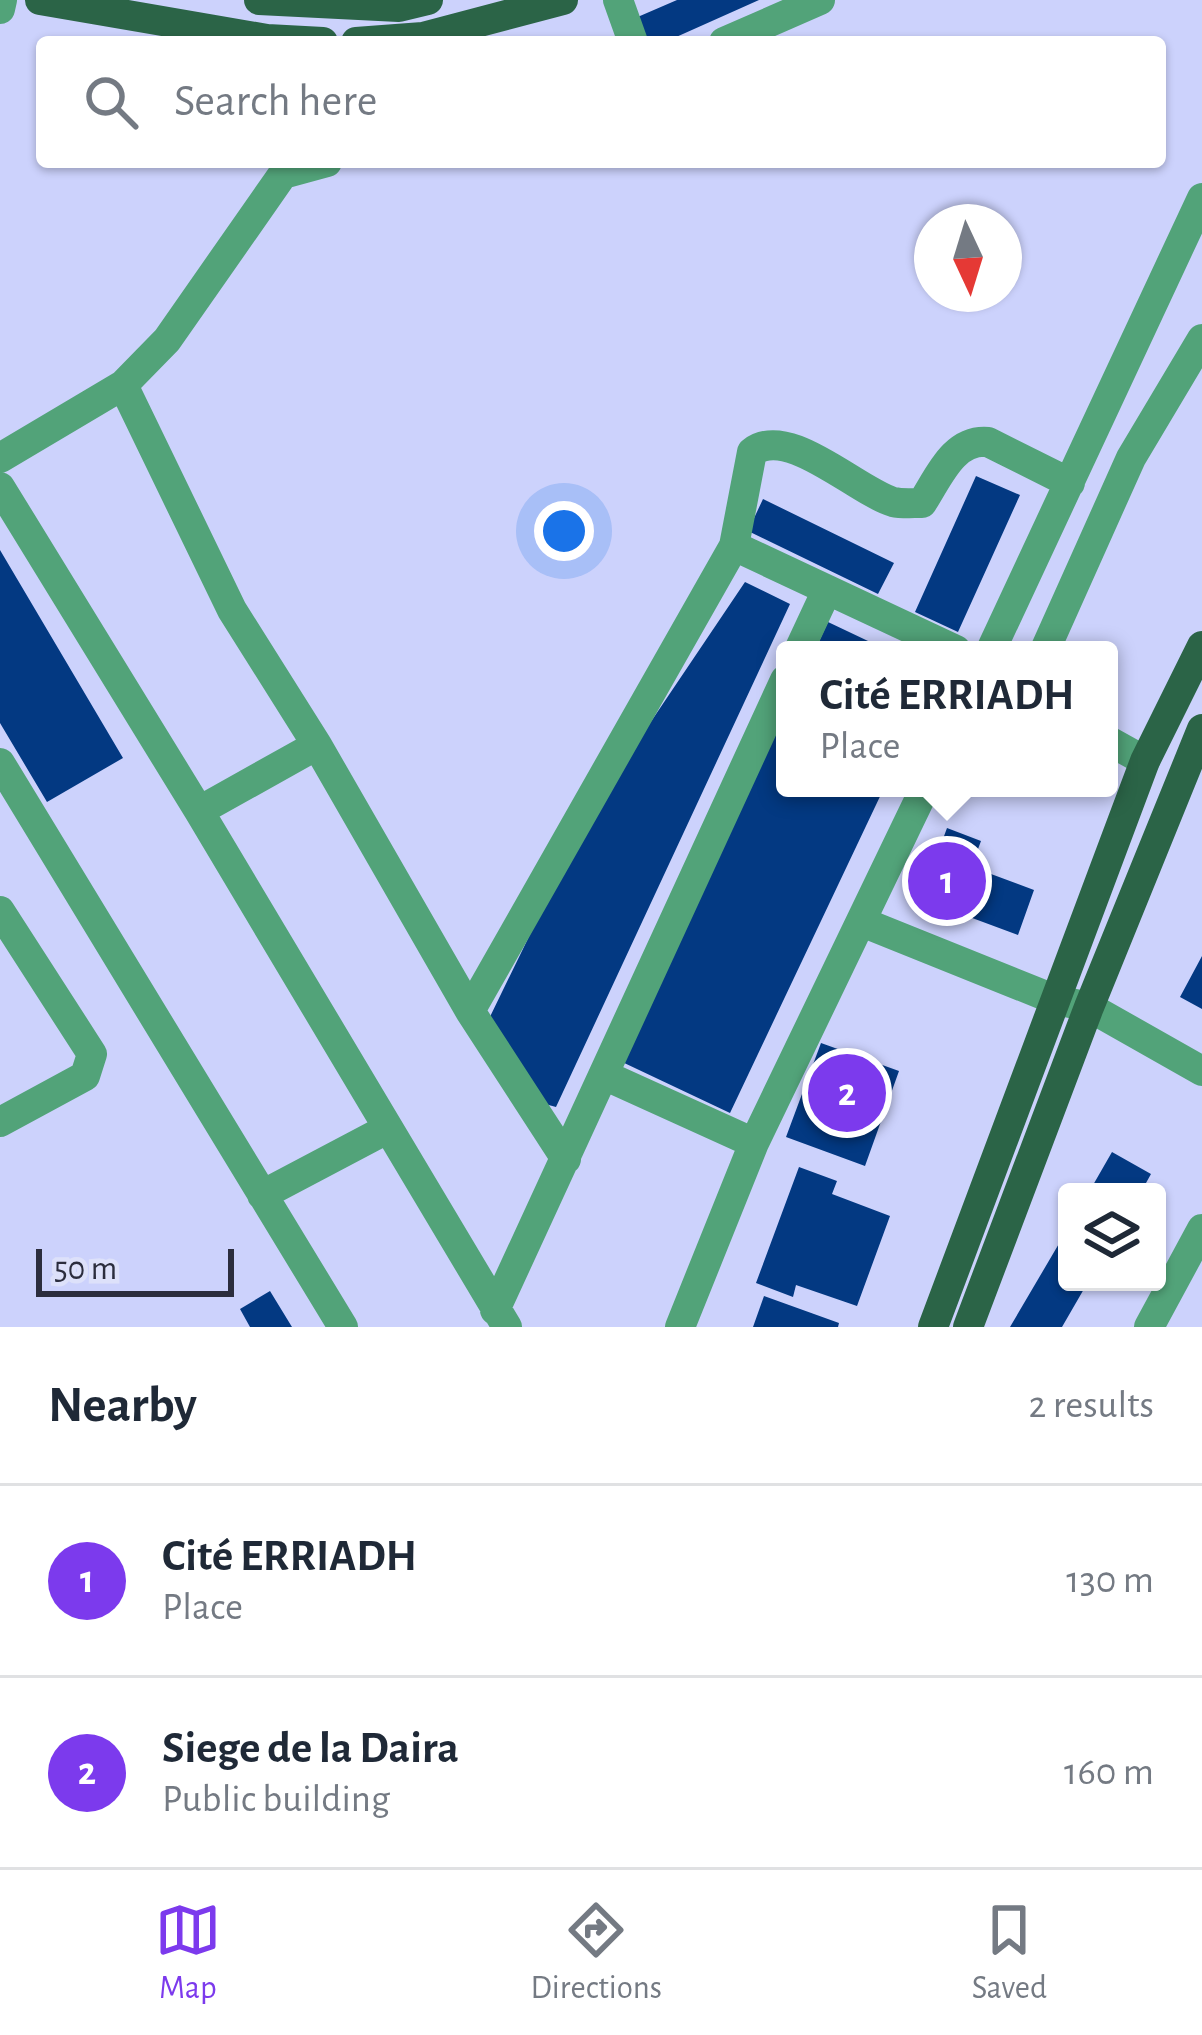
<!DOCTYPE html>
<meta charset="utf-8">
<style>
:root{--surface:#fff;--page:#f6f6f7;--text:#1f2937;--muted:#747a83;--line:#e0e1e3;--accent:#7c3aed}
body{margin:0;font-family:"Alegreya Sans",sans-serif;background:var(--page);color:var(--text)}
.controls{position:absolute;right:36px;bottom:36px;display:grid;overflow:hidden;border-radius:12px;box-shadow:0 3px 9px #0004}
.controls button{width:108px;height:108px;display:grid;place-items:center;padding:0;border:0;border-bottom:3px solid var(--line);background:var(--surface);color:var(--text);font:60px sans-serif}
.compass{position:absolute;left:914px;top:204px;width:108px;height:108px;border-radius:50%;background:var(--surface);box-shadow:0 3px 9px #0004;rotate:176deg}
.scale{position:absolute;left:36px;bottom:30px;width:198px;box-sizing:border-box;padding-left:12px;border:6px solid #2b2d3d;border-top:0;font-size:33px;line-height:42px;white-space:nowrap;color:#2b2d3d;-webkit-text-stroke:9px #dde1fa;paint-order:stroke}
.you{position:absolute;left:564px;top:531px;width:42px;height:42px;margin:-30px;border:9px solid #fff;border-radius:50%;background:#1a73e8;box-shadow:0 0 0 18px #1a73e833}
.badge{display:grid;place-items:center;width:78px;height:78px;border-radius:50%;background:var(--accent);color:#fff;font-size:39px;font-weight:700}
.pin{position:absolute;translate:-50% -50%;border:6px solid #fff;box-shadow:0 3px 12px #0006}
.popup{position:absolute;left:776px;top:641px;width:342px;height:156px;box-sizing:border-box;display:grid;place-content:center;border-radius:12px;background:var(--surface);filter:drop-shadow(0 3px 9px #0005);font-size:39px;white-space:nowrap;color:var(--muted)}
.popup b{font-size:45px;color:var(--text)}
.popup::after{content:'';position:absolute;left:50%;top:100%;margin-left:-24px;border:24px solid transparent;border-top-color:var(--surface)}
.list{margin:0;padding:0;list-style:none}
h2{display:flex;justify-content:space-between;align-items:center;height:156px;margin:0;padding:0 48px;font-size:51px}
h2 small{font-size:39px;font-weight:400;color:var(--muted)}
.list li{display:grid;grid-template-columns:78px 1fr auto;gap:36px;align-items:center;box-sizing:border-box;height:192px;padding:0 48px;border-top:3px solid var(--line)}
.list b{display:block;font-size:45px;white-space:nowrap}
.list p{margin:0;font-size:39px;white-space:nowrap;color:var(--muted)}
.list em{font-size:39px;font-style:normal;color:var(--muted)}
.icon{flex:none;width:66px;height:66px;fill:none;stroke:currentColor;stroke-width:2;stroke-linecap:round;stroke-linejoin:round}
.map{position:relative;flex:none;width:1202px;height:1327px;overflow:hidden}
.search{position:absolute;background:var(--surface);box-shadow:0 3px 9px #0004;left:36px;right:36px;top:36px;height:132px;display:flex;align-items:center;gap:30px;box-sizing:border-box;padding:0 42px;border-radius:12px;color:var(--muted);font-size:45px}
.sheet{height:540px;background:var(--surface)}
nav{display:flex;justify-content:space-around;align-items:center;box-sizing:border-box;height:168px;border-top:3px solid var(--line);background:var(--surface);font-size:33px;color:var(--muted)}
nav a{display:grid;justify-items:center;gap:6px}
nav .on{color:var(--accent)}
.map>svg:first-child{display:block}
.building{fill:#033982}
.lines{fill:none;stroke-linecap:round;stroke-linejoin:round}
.minor{stroke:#52a379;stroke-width:30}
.major{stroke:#2b6447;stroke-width:30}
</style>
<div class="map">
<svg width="1202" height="1327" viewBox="0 0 1202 1327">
<rect width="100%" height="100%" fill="#ccd2fc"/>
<path class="building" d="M677,0H759L665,42H644L633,19Z
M976,476L1020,495L958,632L915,612Z
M763,499L894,563L878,594L748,531Z
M0,550L123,758L47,802L0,723Z
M745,582L790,604L556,1107L534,1101L486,1025L588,815Z
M828,622L887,650H815Z
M785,713V788H884L730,1113L620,1061Z
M947,828L981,841L963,889L983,896L991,874L1034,890L1018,935L921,899Z
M1202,956V1009L1180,997Z
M821,1043L899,1071L865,1166L786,1137Z
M1112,1152L1151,1174L1141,1192H1089Z
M799,1167L837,1181L832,1194L890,1216L857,1306L796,1285L793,1297L756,1283Z
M1067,1230V1282H1088L1062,1327H1010Z
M270,1291L292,1327H250L240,1309Z
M764,1296L839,1323L838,1327H753Z"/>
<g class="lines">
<path class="minor" d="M618,0L633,42
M0,9L2,0
M724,42L820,0
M123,385L232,610L317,745
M0,458L123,385L167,340L283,174L327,162
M0,487L199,811L507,1327
M734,546L956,650
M799,650L827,590
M991,650L1202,198
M1045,650L1131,458L1202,339
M1109,741L1145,761
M0,763L343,1327
M199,811L317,745L470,1011L566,1159
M0,911L92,1054L85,1076L0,1122
M862,922L1056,1000L1089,1007L1202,1071
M470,1011L734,546L752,452C788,424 855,490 893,502C902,504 912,503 922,503C939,477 953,439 988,442L1070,483
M604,1075L754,1143
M262,1195L387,1129
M495,1310L785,680
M680,1327L754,1143L925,788
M1149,1327L1202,1229"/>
<path class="major" d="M40,0L267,39L323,42
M259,0L399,7L428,0
M356,42L423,37L563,0
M933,1327L1145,761L1202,646
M968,1327L1089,1007L1202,729"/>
</g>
</svg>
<div class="controls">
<button><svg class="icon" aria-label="layers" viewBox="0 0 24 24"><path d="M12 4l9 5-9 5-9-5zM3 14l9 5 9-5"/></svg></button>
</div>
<svg class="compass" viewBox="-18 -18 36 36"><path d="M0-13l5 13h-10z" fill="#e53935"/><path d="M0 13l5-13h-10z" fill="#747a83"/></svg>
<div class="scale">50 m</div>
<div class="you"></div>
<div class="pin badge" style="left:947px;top:881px">1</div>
<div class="popup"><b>Cité ERRIADH</b>Place</div>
<div class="pin badge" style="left:847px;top:1093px">2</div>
<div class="search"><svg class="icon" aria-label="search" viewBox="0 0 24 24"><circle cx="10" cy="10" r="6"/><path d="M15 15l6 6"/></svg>Search here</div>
</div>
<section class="sheet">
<h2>Nearby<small>2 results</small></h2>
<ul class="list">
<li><span class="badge">1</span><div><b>Cité ERRIADH</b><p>Place</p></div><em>130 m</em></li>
<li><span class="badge">2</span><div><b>Siege de la Daira</b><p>Public building</p></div><em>160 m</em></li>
</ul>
</section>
<nav>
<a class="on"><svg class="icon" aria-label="map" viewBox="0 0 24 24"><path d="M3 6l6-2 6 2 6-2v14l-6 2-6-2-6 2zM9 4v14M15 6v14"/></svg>Map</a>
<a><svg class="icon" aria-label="directions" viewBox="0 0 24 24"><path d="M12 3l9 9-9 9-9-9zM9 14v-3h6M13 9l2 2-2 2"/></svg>Directions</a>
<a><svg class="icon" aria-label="saved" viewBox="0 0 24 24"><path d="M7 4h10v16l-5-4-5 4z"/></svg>Saved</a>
</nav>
